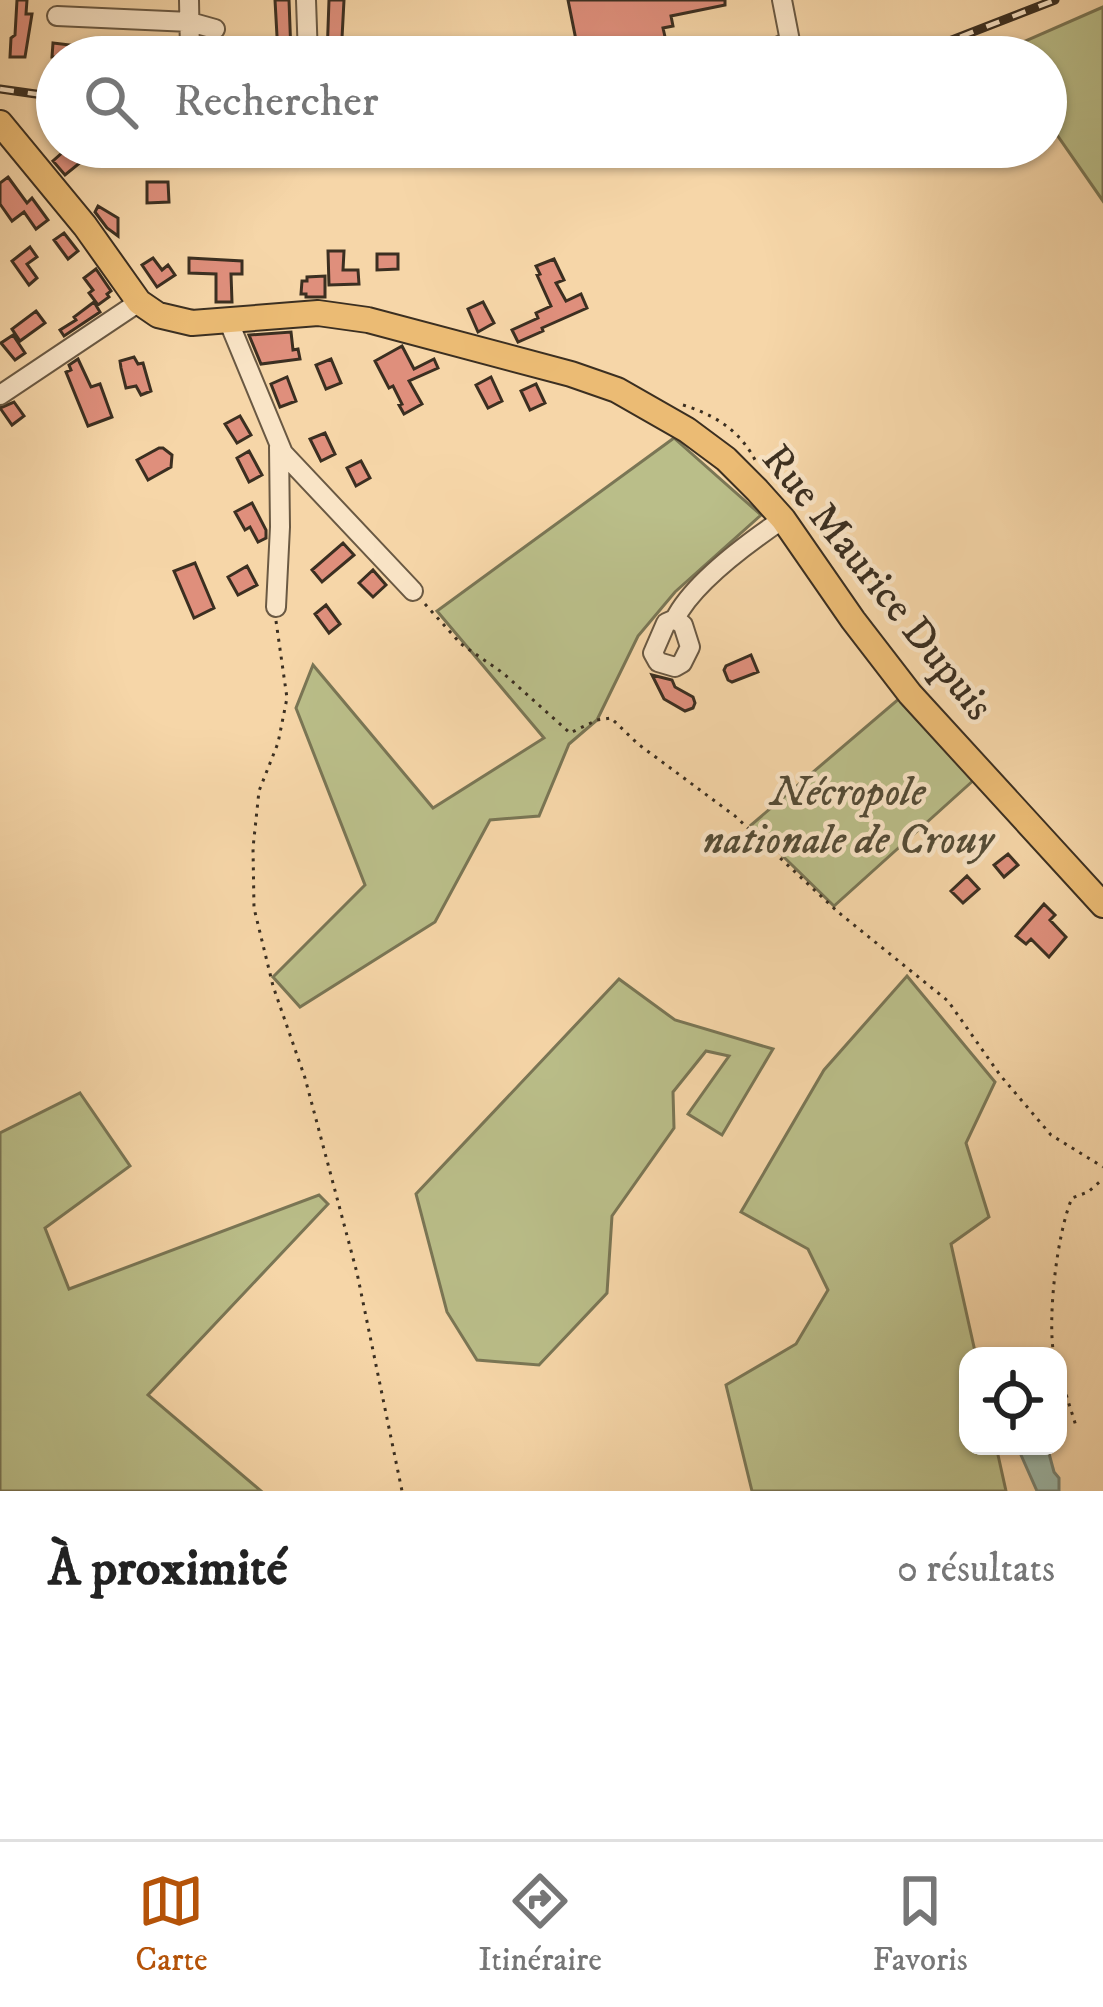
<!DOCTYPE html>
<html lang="fr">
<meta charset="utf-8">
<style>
:root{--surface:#fff;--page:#f2f2f2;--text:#222;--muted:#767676;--line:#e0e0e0;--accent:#b45309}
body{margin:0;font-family:"IM FELL DW Pica",serif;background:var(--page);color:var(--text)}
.controls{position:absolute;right:36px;bottom:36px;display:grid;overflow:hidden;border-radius:24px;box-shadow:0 3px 9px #0004}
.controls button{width:108px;height:108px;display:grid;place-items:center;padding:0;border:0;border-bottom:3px solid var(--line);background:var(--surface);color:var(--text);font:60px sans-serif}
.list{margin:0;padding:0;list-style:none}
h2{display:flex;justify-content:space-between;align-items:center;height:156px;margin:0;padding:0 48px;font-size:51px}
h2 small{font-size:39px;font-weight:400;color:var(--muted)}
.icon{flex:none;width:66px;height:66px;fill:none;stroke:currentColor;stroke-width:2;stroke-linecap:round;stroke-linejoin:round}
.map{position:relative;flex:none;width:1103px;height:1491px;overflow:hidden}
.search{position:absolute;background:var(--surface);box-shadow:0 3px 9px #0004;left:36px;right:36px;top:36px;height:132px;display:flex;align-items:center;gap:30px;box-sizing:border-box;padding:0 42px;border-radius:66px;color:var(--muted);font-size:45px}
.sheet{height:348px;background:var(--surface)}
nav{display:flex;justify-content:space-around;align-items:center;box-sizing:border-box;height:168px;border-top:3px solid var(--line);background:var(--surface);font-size:33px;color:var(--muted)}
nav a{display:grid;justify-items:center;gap:6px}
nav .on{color:var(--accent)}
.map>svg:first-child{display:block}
.green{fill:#babe89;stroke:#7a7655;stroke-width:3}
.water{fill:#9db9aa;stroke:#768273;stroke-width:3}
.building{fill:#df8f7c;stroke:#3b2f21;stroke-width:3}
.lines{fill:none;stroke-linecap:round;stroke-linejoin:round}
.minor-casing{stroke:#6a5943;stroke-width:22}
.major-casing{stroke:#3b2f21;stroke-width:28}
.path{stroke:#3b2f21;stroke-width:3;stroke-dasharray:3 6;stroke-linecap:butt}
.minor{stroke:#f9e4c6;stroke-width:18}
.major{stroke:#ebbb74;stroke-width:24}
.rail-casing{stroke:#3b2f21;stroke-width:9}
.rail{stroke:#f9e4c6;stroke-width:4.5;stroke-dasharray:14;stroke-linecap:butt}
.labels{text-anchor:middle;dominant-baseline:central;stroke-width:9;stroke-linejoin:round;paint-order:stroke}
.street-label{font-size:42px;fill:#3b2f21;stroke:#f9e4c6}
.park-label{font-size:42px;font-style:italic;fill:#544c36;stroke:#f9e4c6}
</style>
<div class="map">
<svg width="1103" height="1491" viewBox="0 0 1103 1491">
<rect width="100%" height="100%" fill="#f6d6a8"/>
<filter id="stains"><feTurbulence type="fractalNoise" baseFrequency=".00167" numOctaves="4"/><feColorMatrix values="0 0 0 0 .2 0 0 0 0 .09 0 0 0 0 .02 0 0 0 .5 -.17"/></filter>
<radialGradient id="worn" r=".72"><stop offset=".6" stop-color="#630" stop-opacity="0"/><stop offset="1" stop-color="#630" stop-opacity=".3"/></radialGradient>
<path class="green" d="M1103,7V201L1046,119V57H1008L1005,50Z
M674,438L761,515L675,592L638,636L597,720L569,744L539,816L490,820L435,922L300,1007L273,977L365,885L296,708L313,665L433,808L544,738L437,611Z
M901,697L976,778L834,906L751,825Z
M907,976L995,1082L966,1143L989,1217L951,1244L976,1356H968V1446H996L1006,1491H752L726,1385L796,1344L828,1290L808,1249L741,1212L824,1070Z
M619,979L675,1020L773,1049L722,1135L688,1114L729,1056L706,1051L673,1092L674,1128L612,1216L607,1293L539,1365L477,1360L447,1312L416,1194Z
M80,1093L130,1166L45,1228L69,1289L319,1195L328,1204L148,1395L261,1491H0V1133Z"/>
<path class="water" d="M1021,1446H1047L1054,1472L1059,1478V1491H1037L1021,1455Z"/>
<path class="building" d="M17,0H27L26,14H32L25,57H10L11,38L15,35Z
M275,0H289L291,54H278Z
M329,0H344L341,57H327Z
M568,0H725V5L671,16L673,26L663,28L668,50L631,57H581L578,50L571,51L569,42L576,40Z
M109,40L169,46V57H107Z
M53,43L87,47L86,57H52Z
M229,43V48L236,47V57H204L205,44Z
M63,152L67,156L92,153L65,175L53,161Z
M8,177L27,203L32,198L48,220L36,229L24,212L12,221L0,204V183Z
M147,182H168L169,202L147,203Z
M98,206L118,218V236L107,228L95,212Z
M64,233L78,251L68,259L54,240Z
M30,247L37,257L27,264L37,278L29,285L12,261Z
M328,251H344L343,270H358L359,284L329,285Z
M377,254H398V269L377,270Z
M153,258L162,270L168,265L175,275L157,287L142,265Z
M189,258L242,261V274H231L232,302H216V274L189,273Z
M554,259L564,280L556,283L566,301L581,294L587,308L542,328L543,331L518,342L512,330L538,318L536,313L551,306L537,275L540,274L536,266Z
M96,269L111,291L107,294L109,297L98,305L89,293L93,290L84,278Z
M325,276V297H306V294H301L302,281H307V277Z
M94,302L100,312L64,336L60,330L76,320L74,317Z
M483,302L494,323L478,332L468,309Z
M36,311L45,323L20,341L12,329Z
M291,332L293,350L298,349L300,359L261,364L249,335Z
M13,335L25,353L15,360L1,343Z
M402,346L414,369L434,359L438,368L409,381L422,404L404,414L399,405L402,404L393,386L389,388L375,361Z
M134,357L138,364L143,363L151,391L141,395L136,386L126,388L121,368L120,361Z
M78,359L91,387L100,384L112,417L88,426L66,372L71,370L69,365Z
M331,359L341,383L326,389L316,365Z
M287,377L296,401L280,407L271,384Z
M491,377L502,401L488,408L476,385Z
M536,384L545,403L530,410L521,391Z
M14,402L24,416L12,425L0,408Z
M240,416L251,435L237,443L225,424Z
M325,433L335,454L321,461L310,439Z
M159,448H163L172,455L171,467L148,480L137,460Z
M249,451L262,475L249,482L237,458Z
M361,461L370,478L356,486L347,468Z
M252,503L266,530V538L258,542L250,527L245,530L235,512Z
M343,543L354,555L322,582L312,570Z
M195,563L214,608L194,618L174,571Z
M247,566L257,585L238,595L228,577Z
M373,570L386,585L373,597L359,583Z
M326,605L340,624L329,633L315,614Z
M751,655L758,672L732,682L728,680L724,670L726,666Z
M652,675L672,680L675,687L693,697L695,703L693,708L685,711L664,699Z
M1008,854L1018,865L1004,877L994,865Z
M967,876L979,889L963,903L951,891Z
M1044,904L1055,915L1050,920L1066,937L1049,957L1031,939L1026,944L1016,936Z"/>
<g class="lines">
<defs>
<path id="minor" d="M189,0L190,53
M306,0L308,57
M57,16L190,22L215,29
M757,57L790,41L782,0
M228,320L283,453L413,591
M0,395L139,302
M276,607L280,527L279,447
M675,619C693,583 749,542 783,519
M675,619L683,625L690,647L682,663L675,667L658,662L653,653L666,623Z"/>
<path id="major" d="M0,123L85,226L139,302L158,315L192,323L318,313L368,320L571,374L617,390L687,430L726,459L757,490L783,519L853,620L910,694L1103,905"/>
</defs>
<use href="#minor" class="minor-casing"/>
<use href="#major" class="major-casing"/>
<path class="path" d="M683,405C716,415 742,432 757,464
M425,604L461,644L503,673L570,733L597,720L611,718L638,744L735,816L838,912L948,1001L1000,1075L1051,1135L1103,1167
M276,621L287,698L278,743L259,791L253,848L254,908L273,986L305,1078L357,1273L402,1491
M1054,1356C1047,1319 1057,1233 1072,1198L1088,1192L1103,1179
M1058,1369L1076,1426"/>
<use href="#minor" class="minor"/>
<use href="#major" class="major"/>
<defs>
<path id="rail" d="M908,57L1055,0
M0,89L57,97"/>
</defs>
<use href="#rail" class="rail-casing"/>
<use href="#rail" class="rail"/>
</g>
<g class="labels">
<g class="street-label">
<text transform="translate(877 583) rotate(51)">Rue Maurice Dupuis</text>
</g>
<g class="park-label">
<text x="848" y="793">Nécropole<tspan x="848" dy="48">nationale de Crouy</tspan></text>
</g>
</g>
<rect width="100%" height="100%" filter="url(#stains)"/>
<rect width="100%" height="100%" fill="url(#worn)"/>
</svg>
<div class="controls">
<button><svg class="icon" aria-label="locate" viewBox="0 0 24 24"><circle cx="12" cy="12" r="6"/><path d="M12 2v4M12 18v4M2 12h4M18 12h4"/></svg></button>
</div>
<div class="search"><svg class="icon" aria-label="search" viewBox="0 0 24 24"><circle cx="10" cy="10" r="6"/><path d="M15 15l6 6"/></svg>Rechercher</div>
</div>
<section class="sheet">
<h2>À proximité<small>0 résultats</small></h2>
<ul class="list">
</ul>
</section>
<nav>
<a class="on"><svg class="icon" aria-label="map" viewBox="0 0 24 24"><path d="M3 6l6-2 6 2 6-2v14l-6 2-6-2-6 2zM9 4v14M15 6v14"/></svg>Carte</a>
<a><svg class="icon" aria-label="directions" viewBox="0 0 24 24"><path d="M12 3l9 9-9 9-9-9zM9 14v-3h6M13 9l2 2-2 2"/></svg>Itinéraire</a>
<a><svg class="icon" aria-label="saved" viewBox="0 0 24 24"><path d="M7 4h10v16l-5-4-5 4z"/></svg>Favoris</a>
</nav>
